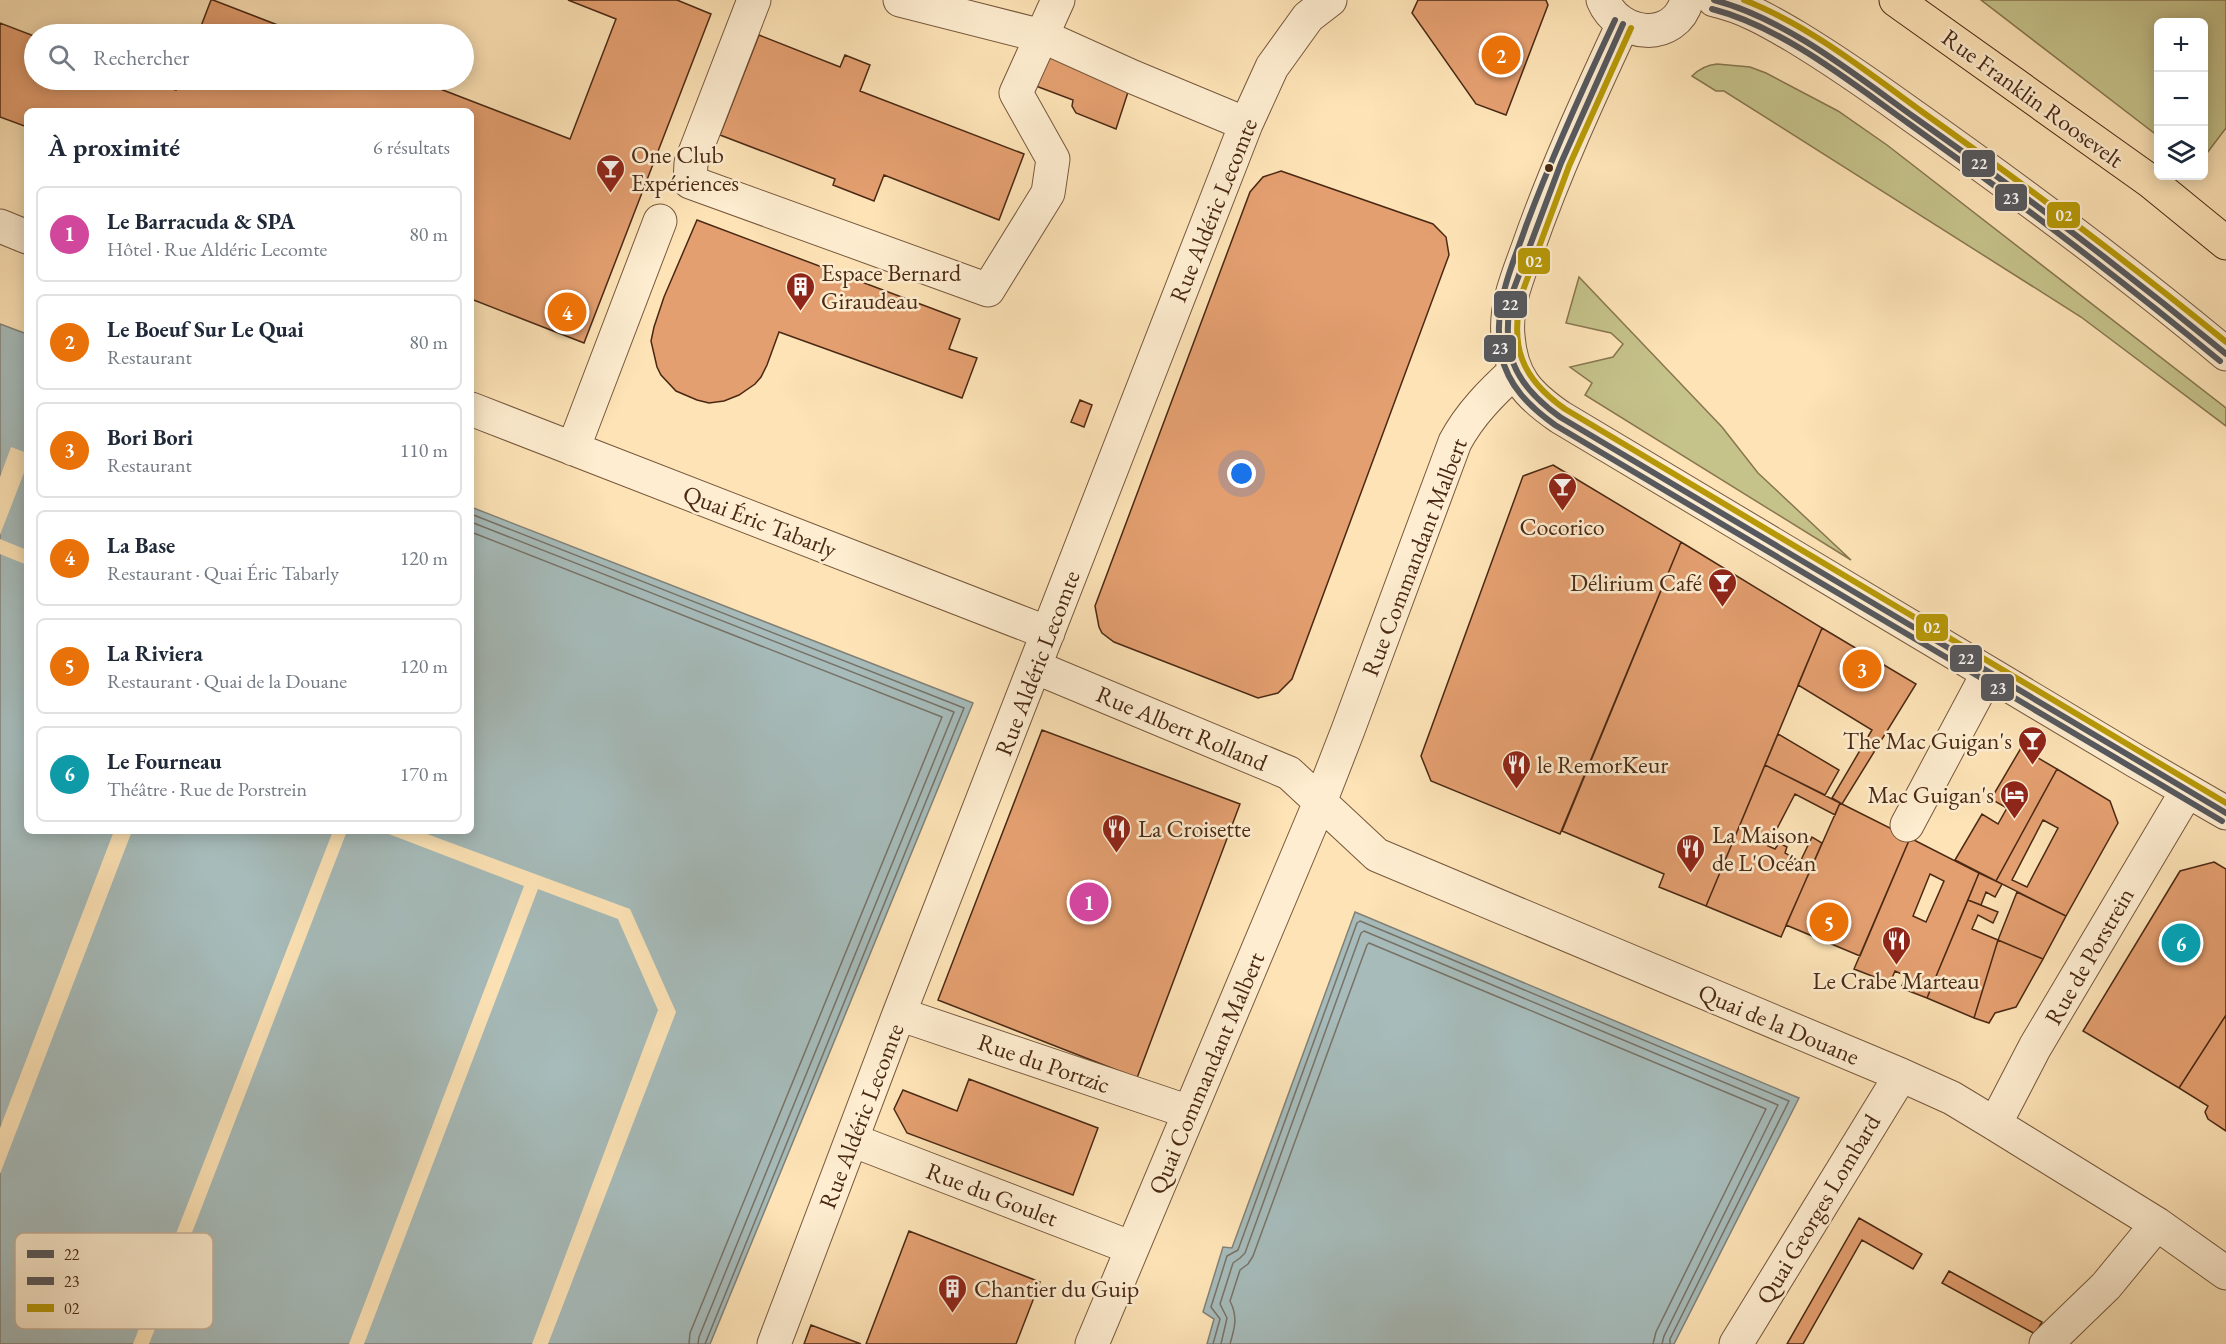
<!DOCTYPE html>
<html lang="fr">
<meta charset="utf-8">
<style>
:root{--surface:#fff;--page:#f2f2f3;--text:#1f2937;--muted:#747a83;--line:#e0e1e3;--accent:#b45309}
body{margin:0;font-family:"EB Garamond",serif;background:var(--page);color:var(--text)}
.controls{position:absolute;right:18px;top:18px;display:grid;overflow:hidden;border-radius:9px;box-shadow:0 3px 15px #0003}
.controls button{width:54px;height:54px;display:grid;place-items:center;padding:0;border:0;border-bottom:2px solid var(--line);background:var(--surface);color:var(--text);font:30px sans-serif}
.you{position:absolute;left:1242px;top:474px;width:21px;height:21px;margin:-15px;border:4px solid #fff;border-radius:50%;background:#1a73e8;box-shadow:0 0 0 9px #1a73e833}
.badge{display:grid;place-items:center;width:39px;height:39px;border-radius:50%;background:var(--accent);color:#fff;font-size:20px;font-weight:700}
.pin{position:absolute;translate:-50% -50%;border:3px solid #fff;box-shadow:0 2px 6px #0006}
.list{margin:0;padding:0;list-style:none}
h2{display:flex;justify-content:space-between;align-items:center;height:78px;margin:0;padding:0 24px;font-size:26px}
h2 small{font-size:20px;font-weight:400;color:var(--muted)}
.list li{display:grid;grid-template-columns:39px 1fr auto;gap:18px;align-items:center;box-sizing:border-box;height:96px;margin:0 12px 12px;padding:0 12px;border:2px solid var(--line);border-radius:9px}
.list b{display:block;font-size:22px;white-space:nowrap}
.list p{margin:0;font-size:20px;white-space:nowrap;color:var(--muted)}
.list em{font-size:20px;font-style:normal;color:var(--muted)}
.icon{flex:none;width:33px;height:33px;fill:none;stroke:currentColor;stroke-width:2;stroke-linecap:round;stroke-linejoin:round}
.map{position:relative;flex:none;width:2226px;height:1344px;overflow:hidden}
.search{position:absolute;background:var(--surface);box-shadow:0 3px 15px #0003;left:24px;top:24px;width:450px;height:66px;display:flex;align-items:center;gap:15px;box-sizing:border-box;padding:0 21px;border-radius:33px;color:var(--muted);font-size:22px}
.panel{position:absolute;background:var(--surface);box-shadow:0 3px 15px #0003;left:24px;top:108px;width:450px;height:726px;border-radius:9px}
.map>svg:first-child{display:block}
.green{fill:#c5c28a;stroke:#88764f;stroke-width:1.5}
.water{fill:#a6bbba;stroke:#818178;stroke-width:1.5}
.pier{fill:#fde3b6}
.lines{fill:none;stroke-linecap:round;stroke-linejoin:round}
.shore{stroke:#787267;stroke-width:1.5}
.building{fill:#e49f70;stroke:#4a2914;stroke-width:1.5;fill-rule:evenodd}
.minor-casing{stroke:#77583c;stroke-width:35}
.major-casing{stroke:#4a2914;stroke-width:35}
.minor{stroke:#feedd0;stroke-width:33}
.major{stroke:#fde3b6;stroke-width:33}
.bus-1-casing{stroke:#feedd0;stroke-width:10}
.bus-2-casing{stroke:#feedd0;stroke-width:10}
.bus-3-casing{stroke:#feedd0;stroke-width:10}
.bus-1{stroke:#56595f;stroke-width:6}
.bus-2{stroke:#56595f;stroke-width:6}
.bus-3{stroke:#b79908;stroke-width:6}
.bus-dot{fill:#4a2914;stroke:#feedd0;stroke-width:2}
.labels{text-anchor:middle;dominant-baseline:central;stroke-width:5;stroke-linejoin:round;paint-order:stroke}
.street-label{font-size:24px;fill:#4a2914;stroke:#feedd0}
.poi-label{font-size:24px;fill:#4a2914;stroke:#feedd0;text-anchor:start}
.key{fill:#feedd0;stroke:#c8b298;stroke-width:1.5}
.key-label{font-size:16px;fill:#4a2914}
.line-badge{stroke:#feedd0;stroke-width:2}
.badge-label{font-size:16px;text-anchor:middle;font-weight:bold;fill:#fff}
</style>
<div class="map">
<svg width="2226" height="1344" viewBox="0 0 2226 1344">
<rect width="100%" height="100%" fill="#fde3b6"/>
<filter id="stains"><feTurbulence type="fractalNoise" baseFrequency=".00333" numOctaves="4"/><feColorMatrix values="0 0 0 0 .2 0 0 0 0 .09 0 0 0 0 .02 0 0 0 .5 -.17"/></filter>
<radialGradient id="worn" r=".72"><stop offset=".6" stop-color="#630" stop-opacity="0"/><stop offset="1" stop-color="#630" stop-opacity=".3"/></radialGradient>
<path class="green" d="M1981,0H2226V128L2204,157V22H2158V136Z
M1717,64L1750,67L1766,73L1838,111L1887,145L2226,408V426L2081,317L1724,91H1716L1692,76C1699,69 1707,65 1717,64Z
M1579,277L1722,427L1758,473L1851,560L1585,395L1592,383L1570,367L1613,357L1623,344L1611,333L1566,323Z"/>
<path class="water" d="M0,324L27,334V831H471V507L973,703L710,1344H0Z
M1355,912L1799,1098L1674,1344H1207L1214,1319L1203,1312L1223,1247L1232,1248Z"/>
<path class="pier" d="M11,447L27,453V465L0,535V477Z
M0,539L27,550V565L0,554Z
M114,831H132L0,1174V1128Z
M333,831H347L149,1344H133Z
M381,831H419L630,909L676,1012L548,1344H532L658,1010L618,919L538,889L364,1344H349L524,886Z"/>
<g class="lines">
<path class="shore" d="M471,514L964,708L705,1344
M471,522L954,712L699,1337L698,1344
M471,532L942,717L690,1333L689,1344
M1213,1344L1220,1319L1211,1307L1227,1256L1238,1250L1357,923L1360,921L1789,1101L1670,1339V1344
M1221,1344L1227,1318L1220,1304L1233,1263L1240,1258L1245,1253L1361,933L1364,931L1778,1105L1664,1336L1662,1344
M1230,1344C1235,1327 1238,1317 1230,1301L1240,1270L1248,1264L1253,1256L1367,945L1369,943L1766,1109L1656,1332L1653,1344"/>
</g>
<path class="building" d="M211,0H213L301,34H198Z
M568,0H677L711,14L584,343L471,299V111H27V127L0,117V23L34,36V80H147L176,90L180,80H417L570,139L616,19Z
M1418,0H1546L1548,5L1506,115L1476,104L1412,13Z
M759,35L840,67L845,55L870,65L860,91L1024,154L999,220L884,175L874,201L833,185L835,179L720,135Z
M1040,53L1130,86L1116,129L1076,113L1072,106L1073,100L1028,83Z
M1281,171L1433,224L1446,237L1449,255L1292,679L1278,693L1258,698L1114,642L1102,633L1099,627L1095,606L1250,192L1263,177Z
M697,220L960,319L949,349L977,358L962,398L779,332L767,365L761,377L755,384L739,395L724,401L709,403L697,400L676,391L661,375L657,367L651,341L654,327L664,297Z
M1080,400L1092,405L1084,427L1071,422Z
M1553,465L1681,542L1560,834L1431,781L1421,756L1523,476Z
M1681,542L1822,628L1706,906L1659,887L1664,874L1562,831Z
M1822,628L1916,684L1842,804L1832,798L1872,730L1798,685Z
M1042,730L1240,804L1137,1078L938,1000Z
M1778,734L1839,770L1825,795L1765,765Z
M2021,748L2057,769L1996,881L1955,860L1982,814L1998,824L2007,808L1991,799Z
M1765,765L1840,803L1835,815L1795,794L1768,846L1775,849L1779,843L1787,847L1785,853L1800,862L1812,837L1822,843L1781,937L1706,906Z
M2057,769L2110,801L2118,823L2066,916L1996,881ZM2043,820L2058,828L2027,887L2012,880Z
M1840,803L1910,838L1860,956L1786,925Z
M1910,838L1979,873L1927,998L1901,988L1906,976L1895,971L1890,983L1854,969ZM1930,874L1944,881L1926,922L1913,916Z
M2214,862L2226,869V1015L2179,1088L2083,1031L2180,871Z
M1979,873L2002,884L1995,897L1986,892L1981,905L1968,900Z
M2017,892L2066,916L2043,959L1998,940Z
M1968,900L1998,912L1993,923L1978,915L1972,929L1998,940L1974,1018L1927,998Z
M1998,940L2043,959L2016,1007L1995,1013L1989,1023L1974,1018Z
M2226,1015V1131L2208,1119L2205,1112L2208,1106L2179,1088Z
M969,1079L1098,1128L1073,1195L907,1133L894,1109L903,1090L957,1111Z
M1859,1218L1922,1254L1913,1269L1862,1240L1803,1344H1787Z
M909,1231L1040,1282L1016,1344H866Z
M1949,1271L2042,1322L2035,1334L1942,1283Z
M811,1325L861,1344H804Z"/>
<g class="lines">
<defs>
<path id="minor" d="M754,0L691,163L690,182L988,290L1048,193L1053,159L1016,93L1058,0
M900,0L1042,36L1133,77L1246,124
M1603,0C1619,38 1675,43 1687,0
M1714,0C1745,7 1769,21 1796,37C1834,60 1870,85 1906,111C2015,188 2123,268 2226,354
M1623,24C1589,97 1555,171 1528,248C1518,276 1505,305 1508,336C1511,377 1528,395 1560,417L2134,760L2226,813
M0,226L27,237
M471,409L1048,633
M573,449L660,221
M1035,667L1289,773L1377,855L1901,1075L1952,1098L1995,1124L2157,1224L2226,1273
M1907,825L1988,673
M899,1014L1189,1112
M1995,1124L2035,1047L2187,791
M852,1140L1132,1248
M774,1344L899,1014L1246,124L1272,67L1308,17L1330,0
M1092,1344L1320,802L1348,730L1455,442C1470,414 1492,392 1515,371
M1736,1344L1901,1075
M2046,1344L2106,1286L2157,1224"/>
<path id="major" d="M1896,0L2150,181L2226,243"/>
</defs>
<use href="#minor" class="minor-casing"/>
<use href="#major" class="major-casing"/>
<use href="#minor" class="minor"/>
<use href="#major" class="major"/>
<defs>
<path id="bus-1" d="M1714,0C1786,19 1854,74 1914,117C2021,192 2125,271 2226,354
M1623,24L1561,163L1513,291C1499,349 1512,383 1560,417L2226,813"/>
<path id="bus-2" d="M1712,9C1782,27 1849,81 1908,123C2015,199 2119,278 2220,361
M1615,20C1583,88 1552,156 1526,226C1518,250 1507,274 1502,300C1498,318 1498,336 1501,354C1508,386 1529,406 1555,425L2222,821"/>
<path id="bus-3" d="M1744,0C1808,25 1866,71 1921,111C2025,185 2127,261 2226,342
M1631,28L1569,166L1522,293C1509,346 1521,378 1565,409L2226,803"/>
</defs>
<use href="#bus-1" class="bus-1-casing"/>
<use href="#bus-2" class="bus-2-casing"/>
<use href="#bus-3" class="bus-3-casing"/>
<use href="#bus-1" class="bus-1"/>
<use href="#bus-2" class="bus-2"/>
<use href="#bus-3" class="bus-3"/>
</g>
<defs>
<symbol id="bar-pin" viewBox="-11 -11 22 30"><path d="M0 17L-7.5 6A9.5 9.5 0 1 1 7.5 6Z" fill="#8f2418" stroke="#feedd0"/><path d="M-6-5H6L.8 .8V4.5H3.5V6h-7V4.5H-.8V.8Z" fill="#fff"/></symbol>
<symbol id="building-pin" viewBox="-11 -11 22 30"><path d="M0 17L-7.5 6A9.5 9.5 0 1 1 7.5 6Z" fill="#8f2418" stroke="#feedd0"/><path d="M-4-6H4V6H1V3H-1V6H-4ZM-2.5-4.3h1.7v1.8h-1.7ZM.8-4.3h1.7v1.8H.8ZM-2.5-1h1.7V.8h-1.7ZM.8-1h1.7V.8H.8Z" fill="#fff"/></symbol>
<symbol id="restaurant-pin" viewBox="-11 -11 22 30"><path d="M0 17L-7.5 6A9.5 9.5 0 1 1 7.5 6Z" fill="#8f2418" stroke="#feedd0"/><path d="M-5-6h1v4h1v-4h1v4h1v-4h1v5L-1.5 .5V6h-2V.5L-5-1ZM5-6V6H3V1.5H1.5Q1.5-4 5-6Z" fill="#fff"/></symbol>
<symbol id="hotel-pin" viewBox="-11 -11 22 30"><path d="M0 17L-7.5 6A9.5 9.5 0 1 1 7.5 6Z" fill="#8f2418" stroke="#feedd0"/><path d="M-6-4.5h1.5V1H6V5H4.5V3h-9V5H-6ZM-4 0a1.8 1.8 0 1 1 3.6 0ZM.5 0V-2.5h3Q6-2.5 6 0Z" fill="#fff"/></symbol>
</defs>
<g fill-rule="evenodd">
<use href="#bar-pin" x="594" y="152" width="33" height="45"/>
<use href="#building-pin" x="784" y="270" width="33" height="45"/>
<use href="#bar-pin" x="1546" y="470" width="33" height="45"/>
<use href="#bar-pin" x="1706" y="566" width="33" height="45"/>
<use href="#bar-pin" x="2016" y="724" width="33" height="45"/>
<use href="#restaurant-pin" x="1500" y="748" width="33" height="45"/>
<use href="#hotel-pin" x="1998" y="778" width="33" height="45"/>
<use href="#restaurant-pin" x="1100" y="812" width="33" height="45"/>
<use href="#restaurant-pin" x="1674" y="832" width="33" height="45"/>
<use href="#restaurant-pin" x="1880" y="924" width="33" height="45"/>
<use href="#building-pin" x="936" y="1272" width="33" height="45"/>
</g>
<circle class="bus-dot" cx="1549" cy="168" r="5"/>
<g class="labels">
<g class="street-label">
<text transform="translate(2033 98) rotate(36)">Rue Franklin Roosevelt</text>
<text transform="translate(1213 210) rotate(-68)">Rue Aldéric Lecomte</text>
<text transform="translate(760 521) rotate(21)">Quai Éric Tabarly</text>
<text transform="translate(1414 557) rotate(-69)">Rue Commandant Malbert</text>
<text transform="translate(1037 663) rotate(-69)">Rue Aldéric Lecomte</text>
<text transform="translate(1182 728) rotate(23)">Rue Albert Rolland</text>
<text transform="translate(2089 956) rotate(-60)">Rue de Porstrein</text>
<text transform="translate(1779 1024) rotate(23)">Quai de la Douane</text>
<text transform="translate(1044 1063) rotate(19)">Rue du Portzic</text>
<text transform="translate(1206 1073) rotate(-67)">Quai Commandant Malbert</text>
<text transform="translate(861 1116) rotate(-69)">Rue Aldéric Lecomte</text>
<text transform="translate(992 1194) rotate(21)">Rue du Goulet</text>
<text transform="translate(1818 1209) rotate(-59)">Quai Georges Lombard</text>
</g>
<g class="poi-label">
<text x="631" y="154">One Club<tspan x="631" dy="28">Expériences</tspan></text>
<text x="821" y="272">Espace Bernard<tspan x="821" dy="28">Giraudeau</tspan></text>
<text x="1562" y="526" text-anchor="middle">Cocorico</text>
<text x="1702" y="582" text-anchor="end">Délirium Café</text>
<text x="2012" y="740" text-anchor="end">The Mac Guigan's</text>
<text x="1537" y="764">le RemorKeur</text>
<text x="1994" y="794" text-anchor="end">Mac Guigan's</text>
<text x="1138" y="828">La Croisette</text>
<text x="1712" y="834">La Maison<tspan x="1712" dy="28">de L'Océan</tspan></text>
<text x="1896" y="980" text-anchor="middle">Le Crabe Marteau</text>
<text x="974" y="1288">Chantier du Guip</text>
</g>
</g>
<rect x="15" y="1233" width="198" height="96" rx="9" class="key"/>
<rect x="27" y="1250" width="27" height="8" fill="#56595f"/>
<rect x="27" y="1277" width="27" height="8" fill="#56595f"/>
<rect x="27" y="1304" width="27" height="8" fill="#b79908"/>
<g class="key-label">
<text x="64" y="1260">22</text>
<text x="64" y="1287">23</text>
<text x="64" y="1314">02</text>
</g>
<g class="line-badge">
<rect x="1961" y="149" width="35" height="29" rx="6" fill="#56595f"/>
<rect x="1994" y="183" width="34" height="29" rx="6" fill="#56595f"/>
<rect x="2046" y="201" width="35" height="28" rx="6" fill="#b79908"/>
<rect x="1517" y="247" width="34" height="28" rx="6" fill="#b79908"/>
<rect x="1493" y="290" width="35" height="29" rx="6" fill="#56595f"/>
<rect x="1483" y="334" width="34" height="29" rx="6" fill="#56595f"/>
<rect x="1915" y="613" width="34" height="29" rx="6" fill="#b79908"/>
<rect x="1949" y="644" width="34" height="29" rx="6" fill="#56595f"/>
<rect x="1980" y="673" width="35" height="29" rx="6" fill="#56595f"/>
</g>
<g class="badge-label">
<text x="1979" y="169">22</text>
<text x="2011" y="204">23</text>
<text x="2064" y="221">02</text>
<text x="1534" y="267">02</text>
<text x="1510" y="310">22</text>
<text x="1500" y="354">23</text>
<text x="1932" y="633">02</text>
<text x="1966" y="664">22</text>
<text x="1998" y="694">23</text>
</g>
<rect width="100%" height="100%" filter="url(#stains)"/>
<rect width="100%" height="100%" fill="url(#worn)"/>
</svg>
<div class="controls">
<button>+</button>
<button>−</button>
<button><svg class="icon" aria-label="layers" viewBox="0 0 24 24"><path d="M12 4l9 5-9 5-9-5zM3 14l9 5 9-5"/></svg></button>
</div>
<div class="you"></div>
<div class="pin badge" style="left:1089px;top:902px;background:#d1479c">1</div>
<div class="pin badge" style="left:1501px;top:55px;background:#e8710a">2</div>
<div class="pin badge" style="left:1862px;top:669px;background:#e8710a">3</div>
<div class="pin badge" style="left:567px;top:312px;background:#e8710a">4</div>
<div class="pin badge" style="left:1829px;top:922px;background:#e8710a">5</div>
<div class="pin badge" style="left:2181px;top:943px;background:#0f9aa8">6</div>
<div class="search"><svg class="icon" aria-label="search" viewBox="0 0 24 24"><circle cx="10" cy="10" r="6"/><path d="M15 15l6 6"/></svg>Rechercher</div>
<section class="panel">
<h2>À proximité<small>6 résultats</small></h2>
<ul class="list">
<li><span class="badge" style="background:#d1479c">1</span><div><b>Le Barracuda &amp; SPA</b><p>Hôtel · Rue Aldéric Lecomte</p></div><em>80 m</em></li>
<li><span class="badge" style="background:#e8710a">2</span><div><b>Le Boeuf Sur Le Quai</b><p>Restaurant</p></div><em>80 m</em></li>
<li><span class="badge" style="background:#e8710a">3</span><div><b>Bori Bori</b><p>Restaurant</p></div><em>110 m</em></li>
<li><span class="badge" style="background:#e8710a">4</span><div><b>La Base</b><p>Restaurant · Quai Éric Tabarly</p></div><em>120 m</em></li>
<li><span class="badge" style="background:#e8710a">5</span><div><b>La Riviera</b><p>Restaurant · Quai de la Douane</p></div><em>120 m</em></li>
<li><span class="badge" style="background:#0f9aa8">6</span><div><b>Le Fourneau</b><p>Théâtre · Rue de Porstrein</p></div><em>170 m</em></li>
</ul>
</section>
</div>
